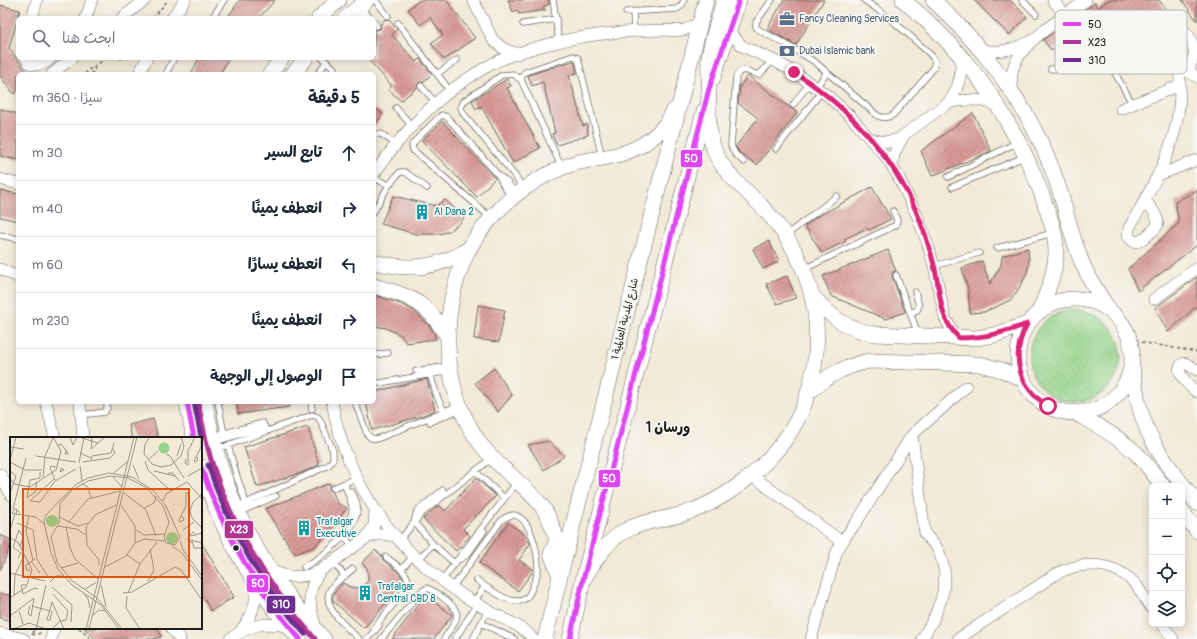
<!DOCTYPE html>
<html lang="ar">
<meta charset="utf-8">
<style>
:root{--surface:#fff;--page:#f6f6f7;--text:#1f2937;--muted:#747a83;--line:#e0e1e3}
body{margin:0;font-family:Pangolin,"Playpen Sans Arabic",sans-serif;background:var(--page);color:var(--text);direction:rtl}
.controls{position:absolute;right:12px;bottom:12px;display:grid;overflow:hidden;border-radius:6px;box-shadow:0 2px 10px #0003}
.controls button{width:36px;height:36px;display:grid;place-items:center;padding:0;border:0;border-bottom:1px solid var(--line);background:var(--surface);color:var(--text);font:20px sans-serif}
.stop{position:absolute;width:12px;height:12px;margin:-9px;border:3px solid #db2777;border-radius:50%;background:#fff}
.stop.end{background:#db2777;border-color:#fff;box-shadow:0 1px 4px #0008}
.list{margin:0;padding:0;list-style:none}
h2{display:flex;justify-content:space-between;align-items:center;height:52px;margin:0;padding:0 16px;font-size:17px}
h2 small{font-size:13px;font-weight:400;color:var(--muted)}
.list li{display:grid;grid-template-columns:26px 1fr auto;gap:12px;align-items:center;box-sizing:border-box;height:56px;padding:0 16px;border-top:1px solid var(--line)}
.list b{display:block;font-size:15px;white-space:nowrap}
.list em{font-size:13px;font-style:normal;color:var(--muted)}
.icon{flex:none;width:22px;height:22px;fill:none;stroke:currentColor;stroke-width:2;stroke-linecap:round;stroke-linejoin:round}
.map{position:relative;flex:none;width:1197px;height:639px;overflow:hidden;direction:ltr}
.search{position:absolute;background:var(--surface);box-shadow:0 2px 10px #0003;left:16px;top:16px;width:360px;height:44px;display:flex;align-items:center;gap:10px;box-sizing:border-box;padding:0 14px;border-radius:6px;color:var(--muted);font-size:15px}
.panel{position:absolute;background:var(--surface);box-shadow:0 2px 10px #0003;left:16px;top:72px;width:360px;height:332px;border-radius:6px;direction:rtl}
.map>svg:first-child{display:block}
.grass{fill:url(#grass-dots);stroke:#587853}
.building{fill:url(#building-hatch)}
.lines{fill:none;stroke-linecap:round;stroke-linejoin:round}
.lane-casing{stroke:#67645d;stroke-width:7}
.street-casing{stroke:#67645d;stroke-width:12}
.secondary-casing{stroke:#67645d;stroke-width:16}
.path{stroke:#67645d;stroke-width:1.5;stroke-dasharray:3 3;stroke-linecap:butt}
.lane{stroke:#fff;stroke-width:5.5}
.street{stroke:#fff;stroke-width:11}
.secondary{stroke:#fff;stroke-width:15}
.bus-1-casing{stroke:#f6f6f2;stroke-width:8}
.bus-2-casing{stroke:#f6f6f2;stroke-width:8}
.bus-3-casing{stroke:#f6f6f2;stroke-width:8}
.bus-1{stroke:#de46f2;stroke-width:5}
.bus-2{stroke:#b03593;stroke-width:5}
.bus-3{stroke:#6e2e90;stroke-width:5}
.route{stroke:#db2777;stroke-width:5}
.bus-dot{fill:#1c1c1c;stroke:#f6f6f2;stroke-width:1.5}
.labels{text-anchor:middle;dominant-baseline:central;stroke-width:3.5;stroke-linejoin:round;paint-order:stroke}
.service-label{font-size:10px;fill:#4e5e75;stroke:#f6f6f2;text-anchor:start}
.culture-label{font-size:10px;fill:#0d838f;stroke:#f6f6f2;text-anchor:start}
.street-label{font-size:10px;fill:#1c1c1c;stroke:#f6f6f2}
.district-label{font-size:14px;font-weight:bold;fill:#1c1c1c;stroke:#f6f6f2}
.inset-road{fill:none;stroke:#9c978c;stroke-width:1}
.view{fill:#de560d;fill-opacity:0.15;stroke:#de560d;stroke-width:2}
.inset-edge{fill:none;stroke:#1c1c1c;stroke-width:2}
.key{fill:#f6f6f2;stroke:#b5b5b2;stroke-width:1}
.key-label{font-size:11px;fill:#1c1c1c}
.line-badge{stroke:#f6f6f2;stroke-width:1.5}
.badge-label{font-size:11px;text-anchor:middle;font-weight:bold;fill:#fff}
</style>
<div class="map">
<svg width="1197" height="639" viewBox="0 0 1197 639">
<defs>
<pattern id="grass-dots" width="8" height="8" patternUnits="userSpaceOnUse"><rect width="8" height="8" fill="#95d48a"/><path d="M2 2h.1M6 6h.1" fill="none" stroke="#80b576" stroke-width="1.8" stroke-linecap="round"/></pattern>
<pattern id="building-hatch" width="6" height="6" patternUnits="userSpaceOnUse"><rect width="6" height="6" fill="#d99a96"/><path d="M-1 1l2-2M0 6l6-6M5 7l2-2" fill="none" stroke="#af7d7a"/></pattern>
</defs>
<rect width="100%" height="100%" fill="#f6f6f2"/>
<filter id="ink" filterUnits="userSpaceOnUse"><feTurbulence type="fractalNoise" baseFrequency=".025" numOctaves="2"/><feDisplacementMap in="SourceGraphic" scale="8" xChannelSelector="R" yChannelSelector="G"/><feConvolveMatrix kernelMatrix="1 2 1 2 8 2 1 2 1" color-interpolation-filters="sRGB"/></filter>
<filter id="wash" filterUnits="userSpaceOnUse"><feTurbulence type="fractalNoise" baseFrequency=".012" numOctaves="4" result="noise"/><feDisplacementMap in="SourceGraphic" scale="16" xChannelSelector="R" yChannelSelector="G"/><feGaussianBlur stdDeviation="0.9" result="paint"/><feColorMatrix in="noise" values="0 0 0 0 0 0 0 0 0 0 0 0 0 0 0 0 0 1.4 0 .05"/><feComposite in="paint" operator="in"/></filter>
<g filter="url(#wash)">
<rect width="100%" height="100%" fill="#f2e9d6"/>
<path class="grass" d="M1029 356a46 46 0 1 1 92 0a46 46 0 1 1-92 0Z"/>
<g id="blocks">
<path class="building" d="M240,0H275L259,18H227Z
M420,0H446L475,38L444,60L431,43L443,35L430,17L420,25L408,9Z
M508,0H549V4L543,7L545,10L519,14L517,10L513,12Z
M784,0H824L796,45L767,29Z
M974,0H1010L1027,17L1009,35Z
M1108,0H1159L1168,12L1160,30L1159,49L1148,57L1139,45L1110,63L1105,62L1086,40L1076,50L1055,48L1052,51L1043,40L1095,3L1098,8Z
M1182,0H1197V21Z
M0,5L20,10L9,48L28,74H18V90L14,94L0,76Z
M385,19L389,20L397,29L392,35L416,62L420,59L432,74L423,82L419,83L417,87L401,101L388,89L392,86L367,58H374V30L380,29L381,24Z
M199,58H229L220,74H191Z
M574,61L577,73L569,75L583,126L587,124L588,135L557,145L552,134L555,133L543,82L532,86L528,75Z
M748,76L797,113L757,165L738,151L736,146L758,118L738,103L740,86Z
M507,79L511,86L507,88L540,148L513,163L481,106L476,109L472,101Z
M374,108L383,114L374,127Z
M0,109L18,114V160L0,156Z
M973,113L991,151L932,176L921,151Z
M442,121L495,178L477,197L422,141Z
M872,187L891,219L869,230L867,228L844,239L846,241L822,253L805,226L815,218Z
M0,190L18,194V221L0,217Z
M1197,190V245L1138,291L1128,269L1179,223L1175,202Z
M393,196L436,206L445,200L465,217L459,224L449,231L440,234H416L381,224Z
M769,241L779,261L763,269L753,249Z
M1028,248L1029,263L1027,272L1022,283L1016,293L1010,300L1002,304L984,312L970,313L968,289L962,268L982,261L990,284L1001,265L1002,256Z
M888,250L896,271L892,272V276L905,312L886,319L831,296L823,276Z
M787,276L796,298L777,304L766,284Z
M1197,277V306L1168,332L1155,308Z
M374,295L401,304L413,310L428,324L434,333L436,339L406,343L401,335L386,328L374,326Z
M478,305L505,310L499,342L474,339Z
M494,368L512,395L498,412L475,383Z
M427,379L435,410L421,416L372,430L366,402H374V392Z
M237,402H289V407L238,414Z
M153,419L158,438H132L129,425Z
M308,427L319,465L301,473L257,487L244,447Z
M549,441L564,456L544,470L528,445Z
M476,478L496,496L463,529L470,536L456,551L423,519L439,505L445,511Z
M330,483L329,489L333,492L337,503L347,508L316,546L295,554L265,509Z
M508,523L527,536L530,544L519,560L534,570L518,591L479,563Z
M0,535L11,540V545L0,570Z
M201,542L234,597L211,611L201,594Z
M375,550L382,556L383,560L400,574L403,580L404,583L364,628L333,601V597L334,593L343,583L350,587L357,588L361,587L368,581V572L367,568L362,563Z
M0,593L11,596V621L0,618Z
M425,595L452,615L434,639H392Z
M84,628H158L161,637L153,639H96Z"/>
</g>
</g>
<g filter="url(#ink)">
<use href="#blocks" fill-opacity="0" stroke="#67645d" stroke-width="1"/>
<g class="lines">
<defs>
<path id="lane" d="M375,0L388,16
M553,0L559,42
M772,0L756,22V27L759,30L787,45L815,62L878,116C883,118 888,118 893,115L933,69L935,61C932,55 926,50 920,45C903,29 884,13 864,0
M1022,0L1036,14
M360,6L370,18
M356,9L364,18
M633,11L634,31
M626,12L677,9L682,5L684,0
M212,18L224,0
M374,22L377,26
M398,23L450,91
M523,24L557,19
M322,58L334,68
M1051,69L1107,66L1115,73L1133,105
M166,74L174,58
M318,74L326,62
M437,74L457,60
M521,80L522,76L525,72L573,56L578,58L602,157
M421,86L436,103
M817,86L827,72
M793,105L810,82
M396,108L412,126
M374,134H381L396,144
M776,149L822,91
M744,162L735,154L731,146L736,77L739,72L744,70L759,75L773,60
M499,176L503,185L512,198
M948,177L1018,142
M374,178L389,185
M952,187L1024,157
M523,189L515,176L463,113L461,108L464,101L502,75L513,74L521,80L562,168
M374,211L389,185L400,172H405L427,188
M490,217L413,150L412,145L415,141L439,117L442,115L447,117L499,176L507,182L516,194
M0,235L18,239
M785,236L837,196
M997,248L1053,233
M934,266L979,253
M804,269L894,226L896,225L897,220L893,211
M896,275L918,334
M910,313L917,310L919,306L915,292
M374,355L388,353
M416,371L449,366
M430,374L438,399L444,411
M374,384L450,371
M218,402L224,434
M311,402L312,409
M355,402L367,434L371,438L377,439L459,405
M81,415L105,412L107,408V402
M430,422L461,409
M213,436L263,423
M214,442L265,427
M228,445L236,474L246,503
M217,449L312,415L318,417L321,422L333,451V459L329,465L238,507
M475,471L504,498
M333,488L357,478
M443,490L417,511L414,522L433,544L455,564
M240,512L276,496
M343,524C360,514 349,497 344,483
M344,535L352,547
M399,541L422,513L492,458
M460,559L467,555L484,531
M418,560L433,544
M332,562L345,576
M304,567C322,557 355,533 357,511C358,504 355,497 351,491
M353,569C347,574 333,584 330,590C321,608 348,628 359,639
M401,570L413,556
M442,580L517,482
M452,588L501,521C527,497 539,553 538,570C537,576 535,582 532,588C530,594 526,601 518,601C506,602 486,587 477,580
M474,602L485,586
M481,623L514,639
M374,628L406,589C414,575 396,565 386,557
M367,639L379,626
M381,639L421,592L427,588C433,590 438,594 443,598C466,614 456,619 444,639
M455,639L477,604
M473,639L488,610"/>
<path id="street" d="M473,0L493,40L504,49L518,54
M1053,0L1065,15
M32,18L37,0
M86,18L92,0
M122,18L145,0
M172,18L185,0
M729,31L742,46L773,60L794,72L828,96L850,116L886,157L898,176L917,215L928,245L934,266L945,318L953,332L959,338
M981,50C999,53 1013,50 1029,42
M26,58L30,64C39,67 45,64 51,58
M1181,67L1197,77
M52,74L72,58
M139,74L147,58
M1013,92C1010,81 1011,71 1016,61C1027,39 1066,15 1086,0
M948,103C966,98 981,99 999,105
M1121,109L1180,85
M872,139L884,142L897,140L948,103C959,89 963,74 960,56
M892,166L894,154L903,137
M374,174C404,130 441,92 488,66C521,48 577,36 614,33C629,31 644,31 659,30C667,30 676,31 684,30C691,28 697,24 702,19
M1159,175L1197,160
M0,179L18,184
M1145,200C1149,206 1161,218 1157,226C1155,229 1151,232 1148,235C1144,239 1141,242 1134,242L1128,236L1129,228C1155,183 1182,138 1180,84C1180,66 1176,48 1173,30L1177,26C1182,27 1185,32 1189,36C1197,52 1196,55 1187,71
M0,269L18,277
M1154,299L1197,268
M1197,370L1185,363L1181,365L1179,369C1180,376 1190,388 1197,392
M46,402L55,438
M80,402L83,438
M332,402C347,486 396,552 467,598C476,603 484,608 493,613C507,621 523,626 533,639
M912,435L925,534L937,548L941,557L945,574L943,591L941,600L933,620L922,639
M0,474L11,495
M751,475L842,542
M366,538L374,525L375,510
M270,570C287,578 302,579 320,571L366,538L380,534L395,536
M1162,624L1173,639
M171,628L180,639
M316,628C309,605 306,591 320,571
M241,630C253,616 257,602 256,584
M0,633L24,639
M51,639L54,628
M230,639C249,625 265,621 289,627
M811,639L837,551L846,536L856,523L912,435L966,387
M958,639L1056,574C1082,560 1116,561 1137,586C1142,594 1147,602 1152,609"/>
<path id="secondary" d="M903,0C968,53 1013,117 1042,195C1048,214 1056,231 1056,251C1056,273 1047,292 1039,312
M933,0C980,43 1024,100 1048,159C1054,173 1059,188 1063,202C1068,219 1072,236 1078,252C1085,273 1097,292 1110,311
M319,18L339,0
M346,18L367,0
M270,74L282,58
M293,74L306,58
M713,78L739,0
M374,262C411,271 438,269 470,248
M374,286C395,292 415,297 430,313C437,320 442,329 448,336
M813,296C830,317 848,330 875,334L976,338L994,335L1027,324
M1018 356a57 57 0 1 1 114 0a57 57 0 1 1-114 0Z
M1132,366C1136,393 1140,419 1154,443C1165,464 1182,484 1197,503
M808,393C828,375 843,367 869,361L979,364L1002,370L1024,380
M187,402L194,438
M205,402C221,496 260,570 324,639
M1074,412C1096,425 1119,437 1137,454C1147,464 1154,475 1163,486
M201,467C221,531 254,589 300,639
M1182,512L1197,531
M560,576L551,554L557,540C553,528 549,515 541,505C522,482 496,466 479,442C440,386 439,310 469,249C477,234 489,220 501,208C520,189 546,173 572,164C588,159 604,159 620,154C643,148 664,132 674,110
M583,580C594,562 605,543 623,532C641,521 663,520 683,514C728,500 775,462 797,420C806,404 811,385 814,367C824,309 805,254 766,211C749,192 725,176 715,152C707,132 708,112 709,90C710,79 708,68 709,57C712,38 719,19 724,0
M545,639L560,576L706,0
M570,639L583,580L704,111"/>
</defs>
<use href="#lane" class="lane-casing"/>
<use href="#street" class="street-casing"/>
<use href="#secondary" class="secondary-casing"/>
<path class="path" d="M153,18L168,0
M119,58L124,60
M87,74L86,71L94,67L106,58
M91,74L95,70L94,67
M1130,340L1197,352
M79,628L91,639
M33,633L34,628
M32,634L36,635L42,632"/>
<use href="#lane" class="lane"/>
<use href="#street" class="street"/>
<use href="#secondary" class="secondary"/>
<defs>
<path id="bus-1" d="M187,402L194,438
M201,467C224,533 254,586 300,639
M570,639L583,580L709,89L739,0"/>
<path id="bus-2" d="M198,403C203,426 207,450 215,472C236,535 271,589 315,639"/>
<path id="bus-3" d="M194,402L201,437
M208,465C230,531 259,582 305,634"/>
</defs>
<use href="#bus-1" class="bus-1-casing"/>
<use href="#bus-2" class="bus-2-casing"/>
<use href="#bus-3" class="bus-3-casing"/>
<use href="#bus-1" class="bus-1"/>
<use href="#bus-2" class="bus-2"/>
<use href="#bus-3" class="bus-3"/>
</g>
</g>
<g class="lines" filter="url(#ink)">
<path class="route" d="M794,72C858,113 908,173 929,247C932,257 935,268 937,279C941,302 941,320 959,338C984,338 1003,333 1027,324C1010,356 1018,387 1048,406"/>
</g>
<defs>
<symbol id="office-bare" viewBox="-9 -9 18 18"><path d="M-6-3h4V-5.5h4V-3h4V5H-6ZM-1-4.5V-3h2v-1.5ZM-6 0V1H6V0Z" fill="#5c6f8a" stroke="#f6f6f2" stroke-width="2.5" paint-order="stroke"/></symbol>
<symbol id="bank-bare" viewBox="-9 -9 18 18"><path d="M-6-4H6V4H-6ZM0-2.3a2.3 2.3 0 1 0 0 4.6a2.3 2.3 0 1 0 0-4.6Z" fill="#5c6f8a" stroke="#f6f6f2" stroke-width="2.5" paint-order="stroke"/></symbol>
<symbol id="building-bare" viewBox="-9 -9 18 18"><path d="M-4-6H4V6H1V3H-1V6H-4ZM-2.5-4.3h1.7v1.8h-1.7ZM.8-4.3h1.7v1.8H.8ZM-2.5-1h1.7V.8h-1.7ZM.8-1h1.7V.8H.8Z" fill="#0f9aa8" stroke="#f6f6f2" stroke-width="2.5" paint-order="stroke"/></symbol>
</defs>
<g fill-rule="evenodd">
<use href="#office-bare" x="776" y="8" width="22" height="22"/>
<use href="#bank-bare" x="776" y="40" width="22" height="22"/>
<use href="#building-bare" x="411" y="201" width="22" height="22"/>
<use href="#building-bare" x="293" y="517" width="22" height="22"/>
<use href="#building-bare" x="354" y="582" width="22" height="22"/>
</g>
<circle class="bus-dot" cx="236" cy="548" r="3.5"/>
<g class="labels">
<g class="service-label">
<text x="799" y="19">Fancy Cleaning Services</text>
<text x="799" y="51">Dubai Islamic bank</text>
</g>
<g class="culture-label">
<text x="434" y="212">Al Dana 2</text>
<text x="316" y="522">Trafalgar<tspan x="316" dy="12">Executive</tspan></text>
<text x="377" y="587">Trafalgar<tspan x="377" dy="12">Central CBD 8</tspan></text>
</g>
<g class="street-label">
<text transform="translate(625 319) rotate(-76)">شارع المدينة العالمية 1</text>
</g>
<g class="district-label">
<text x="668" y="427">ورسان 1</text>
</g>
</g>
<g transform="translate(10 437)">
<rect width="192" height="192" fill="#f2e9d6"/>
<path d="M148.5 11a5.5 5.5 0 1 1 11 0a5.5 5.5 0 1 1-11 0ZM36 84a6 6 0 1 1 12 0a6 6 0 1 1-12 0ZM156 101a6 6 0 1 1 12 0a6 6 0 1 1-12 0Z" fill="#95d48a"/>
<path class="inset-road" d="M60,0L63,8L67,0M69,0L88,6M82,0L81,12L95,0M140,0L135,7L134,17L142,27L151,30L161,28L171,19L174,9L171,0M48,8L51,7L58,16V17H55L56,13M0,10L14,12M70,16L81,21M156,17L160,19L174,41M26,19L66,25M167,19L171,7M187,20L188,23L185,25L184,24L191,10V0M176,22L175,26L178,28V14L185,0M81,23L82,19L101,16L104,6M138,23L148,14M0,24L6,0M135,24L138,33L161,54M0,25L15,33H32M73,25L100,21L105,16L103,12M69,26L74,0M123,28L129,42M70,29L72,44M51,31L54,33L50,35L51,32ZM0,34L6,39L0,56M144,34L165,39M104,36L118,24M158,36H163L169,44M178,39L192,31M33,40L35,19L43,1M103,40L111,49M0,41L4,47L20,50L46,33L51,14L43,0M44,42L20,64L30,65L45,44L66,32M45,43L40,31L41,29L46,30M27,45L25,55L17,61L20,43L30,41V35M177,45L192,62M72,47L78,50L81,61M114,56L136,73L146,99M192,57L183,65L180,74L182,81L192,91M153,64L156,57L177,45M134,71L144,66L146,59M3,72L16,21M7,73L6,77L2,76L5,72H6L10,76M6,77L26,80L34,87M19,78L16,94L23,123M172,79L174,83L170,85L169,83L176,69V55L179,58L178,62M49,80L68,89L78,86M7,86L23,93L27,122L38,140M58,86L78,62L110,54M47,89L67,92L75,98M56,89L60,111L65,122L88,142M0,93L5,77M126,93L134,98L155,97M173,93L184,85M186,98L183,95L180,98L181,99L192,96M0,101L8,105L22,133L16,150L0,161M170,104L173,113L192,139M182,104L184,111H192M125,106L134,102L155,104M182,106L177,102L192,106M162,109L172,116L192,143M117,118L130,127M8,121L11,116L3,110L9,93L13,100L10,110M21,124L30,136M89,128V123L77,108L76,90L85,78L106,68M95,130L116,119L125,106V89L111,68M51,131L68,126M20,134L16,132V128L25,122M0,136L35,144M138,144L144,133L140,112M40,145L46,139H53M16,148H11L13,157L25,151L28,152M91,148L96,170M42,150L62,168L61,185M75,152L87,145M74,156L78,162L80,171M113,156L122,155L165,130L171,133L192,163M118,156L130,127L147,105M4,158L5,138L14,119M117,159L116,171L130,192M22,169L40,174M9,174L13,187M42,174L40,183H37L42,165L54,192M83,178L89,173L95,174M0,179L24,161L21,179L18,177L20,169M3,192L19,186L36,192M26,192L36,148M42,192L50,184L56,183L58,174L43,157M76,192L124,0M79,192L127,0M109,192L91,168L62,148L48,132L41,116L34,85L36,78L65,48L78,41L99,36L122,40L143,53L156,69L170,100L165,108L156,106L154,100L159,85L153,69L137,51L118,41L100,39L78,44L62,53L50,67L49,86L41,100L47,125L61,143L87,161L112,192"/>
<path class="view" d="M13,52H179V140H13Z"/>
<rect width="192" height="192" class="inset-edge"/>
</g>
<rect x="1055" y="10" width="132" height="64" rx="6" class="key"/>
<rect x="1063" y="22" width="18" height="4" fill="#de46f2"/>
<rect x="1063" y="40" width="18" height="4" fill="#b03593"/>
<rect x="1063" y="58" width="18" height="4" fill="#6e2e90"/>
<g class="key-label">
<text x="1088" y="28">50</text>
<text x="1088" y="46">X23</text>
<text x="1088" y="64">310</text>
</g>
<g class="line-badge">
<rect x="680" y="149" width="23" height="19" rx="4" fill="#de46f2"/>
<rect x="598" y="469" width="23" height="19" rx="4" fill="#de46f2"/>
<rect x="224" y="520" width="30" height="19" rx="4" fill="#b03593"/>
<rect x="246" y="574" width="23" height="19" rx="4" fill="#de46f2"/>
<rect x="266" y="595" width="30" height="19" rx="4" fill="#6e2e90"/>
</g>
<g class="badge-label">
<text x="691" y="162">50</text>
<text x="609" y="482">50</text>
<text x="239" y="533">X23</text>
<text x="258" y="587">50</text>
<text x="281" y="608">310</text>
</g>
</svg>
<div class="controls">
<button>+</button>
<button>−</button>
<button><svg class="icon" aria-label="locate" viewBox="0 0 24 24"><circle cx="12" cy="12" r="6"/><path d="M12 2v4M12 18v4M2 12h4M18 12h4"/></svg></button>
<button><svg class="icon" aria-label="layers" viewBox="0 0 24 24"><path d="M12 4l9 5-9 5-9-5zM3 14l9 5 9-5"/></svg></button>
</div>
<div class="stop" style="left:1048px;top:406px"></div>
<div class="stop end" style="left:794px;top:72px"></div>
<div class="search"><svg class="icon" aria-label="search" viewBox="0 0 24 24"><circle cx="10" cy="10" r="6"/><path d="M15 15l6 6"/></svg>ابحث هنا</div>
<section class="panel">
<h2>5 دقيقة<small>سيرًا · 360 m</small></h2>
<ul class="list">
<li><svg class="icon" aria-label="ahead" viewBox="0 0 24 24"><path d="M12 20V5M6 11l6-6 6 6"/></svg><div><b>تابع السير</b></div><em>30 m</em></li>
<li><svg class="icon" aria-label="right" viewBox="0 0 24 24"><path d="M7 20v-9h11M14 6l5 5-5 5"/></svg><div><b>انعطف يمينًا</b></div><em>40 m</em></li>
<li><svg class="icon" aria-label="left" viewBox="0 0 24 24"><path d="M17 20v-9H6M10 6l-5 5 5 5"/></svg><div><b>انعطف يسارًا</b></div><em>60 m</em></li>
<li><svg class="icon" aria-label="right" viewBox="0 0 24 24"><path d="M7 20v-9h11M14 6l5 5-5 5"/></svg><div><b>انعطف يمينًا</b></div><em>230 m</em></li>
<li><svg class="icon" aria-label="arrive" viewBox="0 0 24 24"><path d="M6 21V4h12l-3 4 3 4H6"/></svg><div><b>الوصول إلى الوجهة</b></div></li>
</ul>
</section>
</div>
